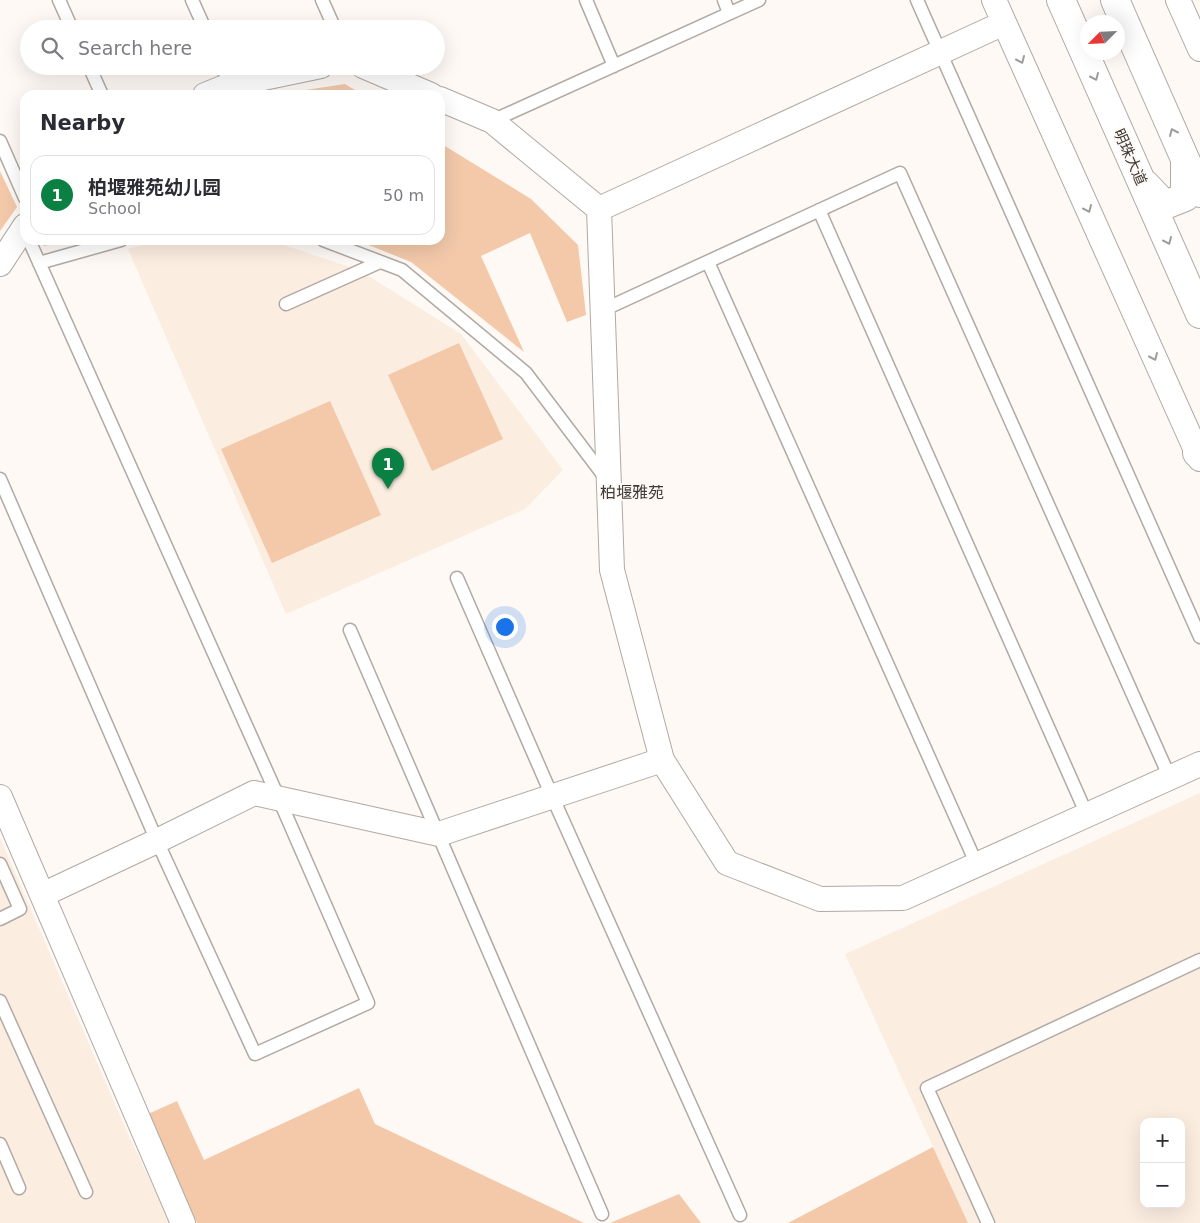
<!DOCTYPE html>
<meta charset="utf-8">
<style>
:root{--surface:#fff;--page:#f2f2f3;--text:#2b2b33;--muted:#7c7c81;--line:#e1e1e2;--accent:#0b8043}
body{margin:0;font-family:"DejaVu Sans","Noto Sans SC",sans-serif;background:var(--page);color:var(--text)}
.controls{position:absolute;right:15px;bottom:15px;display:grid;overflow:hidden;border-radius:10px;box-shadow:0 5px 20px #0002}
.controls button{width:45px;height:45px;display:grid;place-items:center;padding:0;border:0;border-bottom:1px solid var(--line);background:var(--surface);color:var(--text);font:25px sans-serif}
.compass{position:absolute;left:1080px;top:15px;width:45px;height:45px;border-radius:50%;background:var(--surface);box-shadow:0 5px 20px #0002;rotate:246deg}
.you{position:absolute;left:504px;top:626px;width:18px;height:18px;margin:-12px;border:4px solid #fff;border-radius:50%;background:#1a73e8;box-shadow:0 0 0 8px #1a73e833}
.badge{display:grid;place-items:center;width:32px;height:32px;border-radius:50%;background:var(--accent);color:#fff;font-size:16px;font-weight:700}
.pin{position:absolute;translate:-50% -41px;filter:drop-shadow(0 1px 2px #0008)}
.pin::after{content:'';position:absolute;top:26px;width:18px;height:15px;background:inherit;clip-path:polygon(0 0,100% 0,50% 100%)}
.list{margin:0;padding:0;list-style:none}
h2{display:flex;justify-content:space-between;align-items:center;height:65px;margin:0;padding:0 20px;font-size:21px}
h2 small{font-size:16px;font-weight:400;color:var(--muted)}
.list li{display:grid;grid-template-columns:32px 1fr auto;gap:15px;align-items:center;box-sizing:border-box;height:80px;margin:0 10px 10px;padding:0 10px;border:1px solid var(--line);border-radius:15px}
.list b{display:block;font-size:19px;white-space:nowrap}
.list p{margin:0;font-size:16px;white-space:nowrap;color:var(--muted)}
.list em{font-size:16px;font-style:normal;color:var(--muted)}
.icon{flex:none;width:28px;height:28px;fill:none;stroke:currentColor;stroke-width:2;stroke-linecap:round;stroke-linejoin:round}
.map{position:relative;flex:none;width:1200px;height:1223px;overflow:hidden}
.search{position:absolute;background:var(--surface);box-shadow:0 5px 20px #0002;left:20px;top:20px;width:425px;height:55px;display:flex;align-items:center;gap:12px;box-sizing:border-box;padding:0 18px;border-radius:28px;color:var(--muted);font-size:19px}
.panel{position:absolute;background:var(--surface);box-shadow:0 5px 20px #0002;left:20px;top:90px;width:425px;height:155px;border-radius:15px}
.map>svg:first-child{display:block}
.built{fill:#fcede1;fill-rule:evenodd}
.green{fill:#f3c9aa}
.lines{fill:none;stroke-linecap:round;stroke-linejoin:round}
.service-casing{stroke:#b1a9a3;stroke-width:15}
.minor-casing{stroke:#b1a9a3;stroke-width:26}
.tertiary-casing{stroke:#b1a9a3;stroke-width:30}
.secondary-casing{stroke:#b1a9a3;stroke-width:30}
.service{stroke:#fff;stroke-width:12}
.minor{stroke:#fff;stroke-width:24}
.tertiary{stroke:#fff;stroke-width:28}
.secondary{stroke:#fff;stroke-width:28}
.oneway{stroke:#9e9d9c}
.labels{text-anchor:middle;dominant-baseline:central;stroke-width:4;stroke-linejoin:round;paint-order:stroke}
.street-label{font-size:15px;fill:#3e3b38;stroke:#fef9f5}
.neighbourhood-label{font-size:16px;fill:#3e3b38;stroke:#fef9f5}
</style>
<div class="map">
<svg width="1200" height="1223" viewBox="0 0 1200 1223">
<rect width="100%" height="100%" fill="#fef9f5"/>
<path class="built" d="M153,242L284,245L359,270L461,334L563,470L525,509L286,614L128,249Z
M1200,793V1223H968L845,954ZM1144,1122H1181V1204H1144Z
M0,838L124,1125L170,1223H0Z"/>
<path class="green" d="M345,84L363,95H273Z
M440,143L531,199L578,245L586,315L567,322L530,233L481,256L524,352L411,262L356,240H440Z
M0,171L17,207L0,231Z
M41,240H71L44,246Z
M459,343L503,439L432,471L388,375Z
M330,401L381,515L272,563L221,449Z
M359,1088L375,1124L584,1223H197L148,1114L177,1101L204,1160Z
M933,1147L968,1223H788Z
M679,1194L701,1223H610Z"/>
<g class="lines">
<defs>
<path id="service" d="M59,0L72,29
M192,0L205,29
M322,0L335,29
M586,0L614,66
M724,0L729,13
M917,0L1200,637
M89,66L102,95
M222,66L230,85
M492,121L759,0
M0,141L25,198
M819,210L1087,815
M323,240L402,270L526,373L607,480
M708,262L977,865
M39,263L121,240
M286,304L380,262
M603,310L900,173L1170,778
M0,479L157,841L255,1054L368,1003L279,799L29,240
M457,578L552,796L740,1215
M350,630L602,1214
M0,864L20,909L0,919
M0,1001L86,1192
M0,1144L19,1188
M988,1223L927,1088L1200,960"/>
<path id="minor" d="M994,0L1200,459
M1178,0L1200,49
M363,66L431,95
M205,95L230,85L321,66
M440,99L492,121L599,209L1004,23
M599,209L612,570L662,760L727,863L820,899L903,898L1200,764
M0,264L25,226
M0,797L183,1223
M42,895L157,841L254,793L439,834L662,760"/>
<path id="tertiary" d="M1197,453L1200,451"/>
<path id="secondary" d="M1061,0L1200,314
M1115,0L1200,193
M1145,184L1165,205L1185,197V163"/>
</defs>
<use href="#service" class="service-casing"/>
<use href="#minor" class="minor-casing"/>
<use href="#tertiary" class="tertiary-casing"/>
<use href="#secondary" class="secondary-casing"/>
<use href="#service" class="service"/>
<use href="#minor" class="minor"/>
<use href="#tertiary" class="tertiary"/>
<use href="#secondary" class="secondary"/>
</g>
<defs><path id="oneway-chevron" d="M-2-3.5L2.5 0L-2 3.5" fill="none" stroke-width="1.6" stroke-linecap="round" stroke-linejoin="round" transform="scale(1.25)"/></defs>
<g class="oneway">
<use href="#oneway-chevron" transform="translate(1021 60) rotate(66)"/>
<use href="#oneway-chevron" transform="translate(1095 77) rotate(66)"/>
<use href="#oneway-chevron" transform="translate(1173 132) rotate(-114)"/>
<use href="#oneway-chevron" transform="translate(1088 209) rotate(66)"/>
<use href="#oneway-chevron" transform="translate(1168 241) rotate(66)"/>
<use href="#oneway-chevron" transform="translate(1154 357) rotate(66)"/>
</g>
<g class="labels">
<g class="street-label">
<text transform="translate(1130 157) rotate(66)">明珠大道</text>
</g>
<g class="neighbourhood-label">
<text x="632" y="492">柏堰雅苑</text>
</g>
</g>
</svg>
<div class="controls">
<button>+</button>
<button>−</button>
</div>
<svg class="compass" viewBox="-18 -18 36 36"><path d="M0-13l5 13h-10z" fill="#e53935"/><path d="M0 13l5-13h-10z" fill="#7c7c81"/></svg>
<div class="you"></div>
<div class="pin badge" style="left:388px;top:489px">1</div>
<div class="search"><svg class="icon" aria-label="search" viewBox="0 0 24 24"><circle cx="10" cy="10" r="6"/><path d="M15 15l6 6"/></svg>Search here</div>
<section class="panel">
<h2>Nearby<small></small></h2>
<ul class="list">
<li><span class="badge">1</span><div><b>柏堰雅苑幼儿园</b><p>School</p></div><em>50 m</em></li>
</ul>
</section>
</div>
